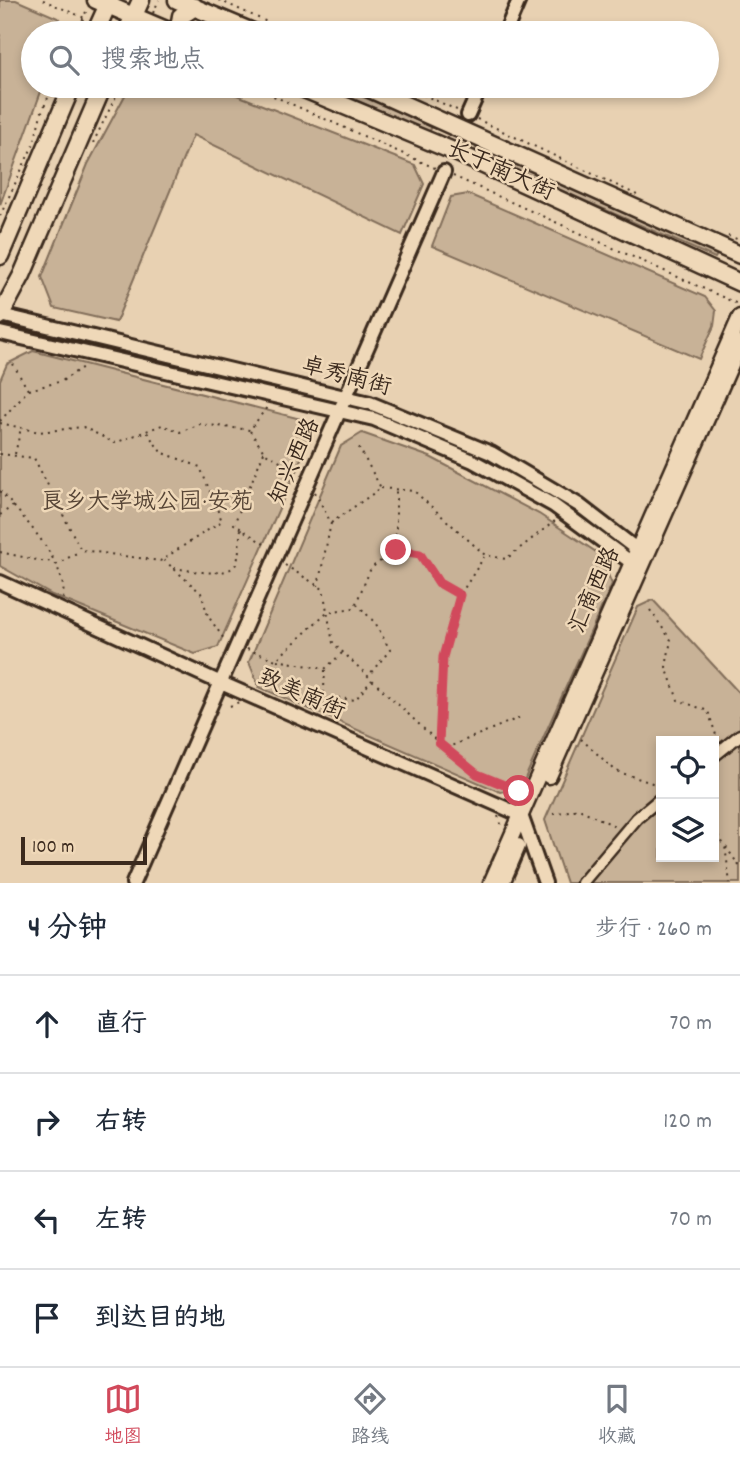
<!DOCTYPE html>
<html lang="zh">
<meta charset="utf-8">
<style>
:root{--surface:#fff;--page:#f6f6f7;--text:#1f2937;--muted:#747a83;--line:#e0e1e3;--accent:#d1495b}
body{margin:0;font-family:Dekko,"LXGW WenKai TC",sans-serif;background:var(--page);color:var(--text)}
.controls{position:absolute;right:21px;bottom:21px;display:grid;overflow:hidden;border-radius:0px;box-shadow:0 4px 10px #0003}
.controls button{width:63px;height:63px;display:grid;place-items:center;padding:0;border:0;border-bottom:2px solid var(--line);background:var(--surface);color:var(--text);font:35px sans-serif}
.scale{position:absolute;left:21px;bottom:18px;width:126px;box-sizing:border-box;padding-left:7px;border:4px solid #3b2a1e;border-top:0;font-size:19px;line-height:24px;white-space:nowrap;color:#3b2a1e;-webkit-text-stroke:5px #efd8b8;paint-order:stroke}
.stop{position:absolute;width:21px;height:21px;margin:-16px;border:5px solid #d1495b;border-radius:50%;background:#fff}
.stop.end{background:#d1495b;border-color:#fff;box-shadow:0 2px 7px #0008}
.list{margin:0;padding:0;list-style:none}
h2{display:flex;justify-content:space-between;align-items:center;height:91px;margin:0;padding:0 28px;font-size:30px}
h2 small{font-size:23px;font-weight:400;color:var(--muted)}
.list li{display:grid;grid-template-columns:46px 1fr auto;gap:21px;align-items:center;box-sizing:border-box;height:98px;padding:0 28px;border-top:2px solid var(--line)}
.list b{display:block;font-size:26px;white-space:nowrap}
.list em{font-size:23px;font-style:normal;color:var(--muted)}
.icon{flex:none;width:38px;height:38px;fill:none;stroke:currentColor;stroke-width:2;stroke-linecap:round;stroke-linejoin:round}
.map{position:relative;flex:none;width:740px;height:883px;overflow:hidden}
.search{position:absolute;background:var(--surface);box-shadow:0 4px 10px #0003;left:21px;right:21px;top:21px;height:77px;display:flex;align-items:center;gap:18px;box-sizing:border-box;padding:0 24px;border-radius:38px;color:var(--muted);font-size:26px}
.sheet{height:483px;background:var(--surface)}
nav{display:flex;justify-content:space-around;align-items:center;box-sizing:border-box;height:98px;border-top:2px solid var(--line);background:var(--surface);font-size:19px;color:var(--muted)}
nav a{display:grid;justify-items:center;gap:4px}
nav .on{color:var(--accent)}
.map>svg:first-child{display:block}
.green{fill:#c8b297;stroke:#826e5a;stroke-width:2;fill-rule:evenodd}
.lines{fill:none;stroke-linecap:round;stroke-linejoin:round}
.minor-casing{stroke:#3b2a1e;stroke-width:15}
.tertiary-casing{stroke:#3b2a1e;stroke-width:18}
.secondary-casing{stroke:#3b2a1e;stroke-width:19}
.primary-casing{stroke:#3b2a1e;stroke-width:21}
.path{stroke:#3b2a1e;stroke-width:2;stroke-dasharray:2 5;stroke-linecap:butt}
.minor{stroke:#efd8b8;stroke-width:10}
.tertiary{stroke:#efd8b8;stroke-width:12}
.secondary{stroke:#efd8b8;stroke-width:14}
.primary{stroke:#efd8b8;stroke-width:16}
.route{stroke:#d1495b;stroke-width:9}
.labels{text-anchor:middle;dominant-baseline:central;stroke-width:5;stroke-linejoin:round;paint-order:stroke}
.street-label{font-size:23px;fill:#3b2a1e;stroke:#efd8b8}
.park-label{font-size:23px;fill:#574536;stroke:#efd8b8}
</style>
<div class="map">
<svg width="740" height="883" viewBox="0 0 740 883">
<rect width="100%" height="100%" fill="#e8d1b2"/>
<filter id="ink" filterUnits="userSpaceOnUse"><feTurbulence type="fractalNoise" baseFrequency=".0143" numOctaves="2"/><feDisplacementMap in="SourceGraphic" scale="14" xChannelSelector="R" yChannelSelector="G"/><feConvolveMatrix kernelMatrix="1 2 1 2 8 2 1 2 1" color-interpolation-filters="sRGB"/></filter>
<g filter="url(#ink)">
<path class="green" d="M0,0H16L60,19L66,31L33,33V86H43L0,205Z
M130,86H214L415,165L424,184L402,235L193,135L116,322L54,308L42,277L88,164Z
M324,86H339L432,127L429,132Z
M477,146L718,253L715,258L474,152Z
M468,194L705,297L716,311L714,326L699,359L432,246L451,197Z
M33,351L301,419L311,436L218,647L195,654L52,595L0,566V380L7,364Z
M362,433L430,457L539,514L599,554L612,584L523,783L514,790L500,792L259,687L249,662L341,446Z
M653,600L740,694V883H566L545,820L638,607ZM661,741H714V857H661Z"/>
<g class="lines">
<defs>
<path id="minor" d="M714,756L740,735
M582,883L637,818L661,798"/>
<path id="tertiary" d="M505,33L519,0
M468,115L481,86
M1,315L370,403L491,453L579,505L644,555
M0,333L374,419L473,461L553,505L639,568
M0,582L221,683L521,815L545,883
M133,883L444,172"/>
<path id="secondary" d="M549,776L740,344
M491,883L740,317
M502,883L518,846"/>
<path id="primary" d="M96,0L173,33
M177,0L255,33
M95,33L110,0
M126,33L141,0
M178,33L181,16L195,7
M297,86L453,151L740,283
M363,86L740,255
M0,256L72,86
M0,316L22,275L103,86"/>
</defs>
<use href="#minor" class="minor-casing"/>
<use href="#tertiary" class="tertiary-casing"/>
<use href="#secondary" class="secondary-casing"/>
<use href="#primary" class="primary-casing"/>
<path class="path" d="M43,0L87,19
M219,0L291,33
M153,13L159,0
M77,33L88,7
M240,86L269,94L435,168
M404,86L459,111
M477,119L637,195
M93,143L121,86
M453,176L740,305
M0,216L34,143L41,114L53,86
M728,236L740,240
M29,390L62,381L83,367
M0,421L28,390L13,364
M0,423L39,432L83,427L115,443L162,425L180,432L200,424L250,430L267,407
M250,431L264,452L298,471
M264,452L234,524L267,546
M0,454L34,458L81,550L160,561L222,521L200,467L161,452L146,431
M15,454L21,428
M381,488L414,491L485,555L506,559L556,520
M0,491C22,516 69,564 63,599
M315,492L331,523L318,586
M0,515L13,506
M331,523L381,488L357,444
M397,550L420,554L439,583L460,595L484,557
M0,552L46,562L53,560
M164,560L201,593L208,616L224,639
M56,565L80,551
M285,565L323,589L333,643L442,746L477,774L518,791
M174,568C188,570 227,579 236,564C240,555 239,539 241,529
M357,604L376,624L390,650L368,676
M650,610L671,640L666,667L678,700L708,711L718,741
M247,649L276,660L327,612L354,608L371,568L396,550V489
M277,660L325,669L342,653
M324,696L355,700L372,680
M230,706L239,702
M323,707L325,670
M581,739L616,771L661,786
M439,742L443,657L460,595
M446,748L521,717
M553,814L579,809L617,827
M498,816L502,827
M714,830L725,846L730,883
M726,847L740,867"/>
<use href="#minor" class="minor"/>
<use href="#tertiary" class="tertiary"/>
<use href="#secondary" class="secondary"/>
<use href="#primary" class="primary"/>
</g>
</g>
<g class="lines" filter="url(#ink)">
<path class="route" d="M396,550L420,554L439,583L460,595L443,657L439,743L477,774L519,791"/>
</g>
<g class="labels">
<g class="street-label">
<text transform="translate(500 172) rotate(24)">长于南大街</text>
<text transform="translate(346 378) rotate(15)">卓秀南街</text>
<text transform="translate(296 462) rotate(-66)">知兴西路</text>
<text transform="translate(596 591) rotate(-66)">汇商西路</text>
<text transform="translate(301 696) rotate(24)">致美南街</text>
</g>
<g class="park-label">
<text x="147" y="503">良乡大学城公园·安苑</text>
</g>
</g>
</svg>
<div class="controls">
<button><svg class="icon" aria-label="locate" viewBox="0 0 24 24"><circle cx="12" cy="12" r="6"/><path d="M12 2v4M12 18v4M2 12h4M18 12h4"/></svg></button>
<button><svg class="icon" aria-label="layers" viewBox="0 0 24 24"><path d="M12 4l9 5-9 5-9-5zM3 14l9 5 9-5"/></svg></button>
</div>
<div class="scale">100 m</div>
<div class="stop" style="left:519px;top:791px"></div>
<div class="stop end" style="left:396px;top:550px"></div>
<div class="search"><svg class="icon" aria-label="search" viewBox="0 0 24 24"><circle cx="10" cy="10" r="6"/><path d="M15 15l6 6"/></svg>搜索地点</div>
</div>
<section class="sheet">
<h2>4 分钟<small>步行 · 260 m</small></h2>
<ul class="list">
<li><svg class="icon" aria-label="ahead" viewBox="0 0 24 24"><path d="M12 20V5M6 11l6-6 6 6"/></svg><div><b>直行</b></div><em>70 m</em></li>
<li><svg class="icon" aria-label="right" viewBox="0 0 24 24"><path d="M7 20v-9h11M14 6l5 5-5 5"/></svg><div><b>右转</b></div><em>120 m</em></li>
<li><svg class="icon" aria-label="left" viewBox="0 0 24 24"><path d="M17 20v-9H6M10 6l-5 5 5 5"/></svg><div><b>左转</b></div><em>70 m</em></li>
<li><svg class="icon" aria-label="arrive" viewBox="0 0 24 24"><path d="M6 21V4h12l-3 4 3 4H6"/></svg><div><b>到达目的地</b></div></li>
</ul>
</section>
<nav>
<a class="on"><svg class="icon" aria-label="map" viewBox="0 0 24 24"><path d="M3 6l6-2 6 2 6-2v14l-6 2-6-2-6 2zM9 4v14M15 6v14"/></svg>地图</a>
<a><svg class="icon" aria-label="directions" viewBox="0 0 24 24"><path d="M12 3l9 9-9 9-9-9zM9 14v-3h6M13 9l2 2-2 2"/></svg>路线</a>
<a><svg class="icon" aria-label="saved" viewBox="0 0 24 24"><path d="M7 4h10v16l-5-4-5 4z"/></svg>收藏</a>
</nav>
